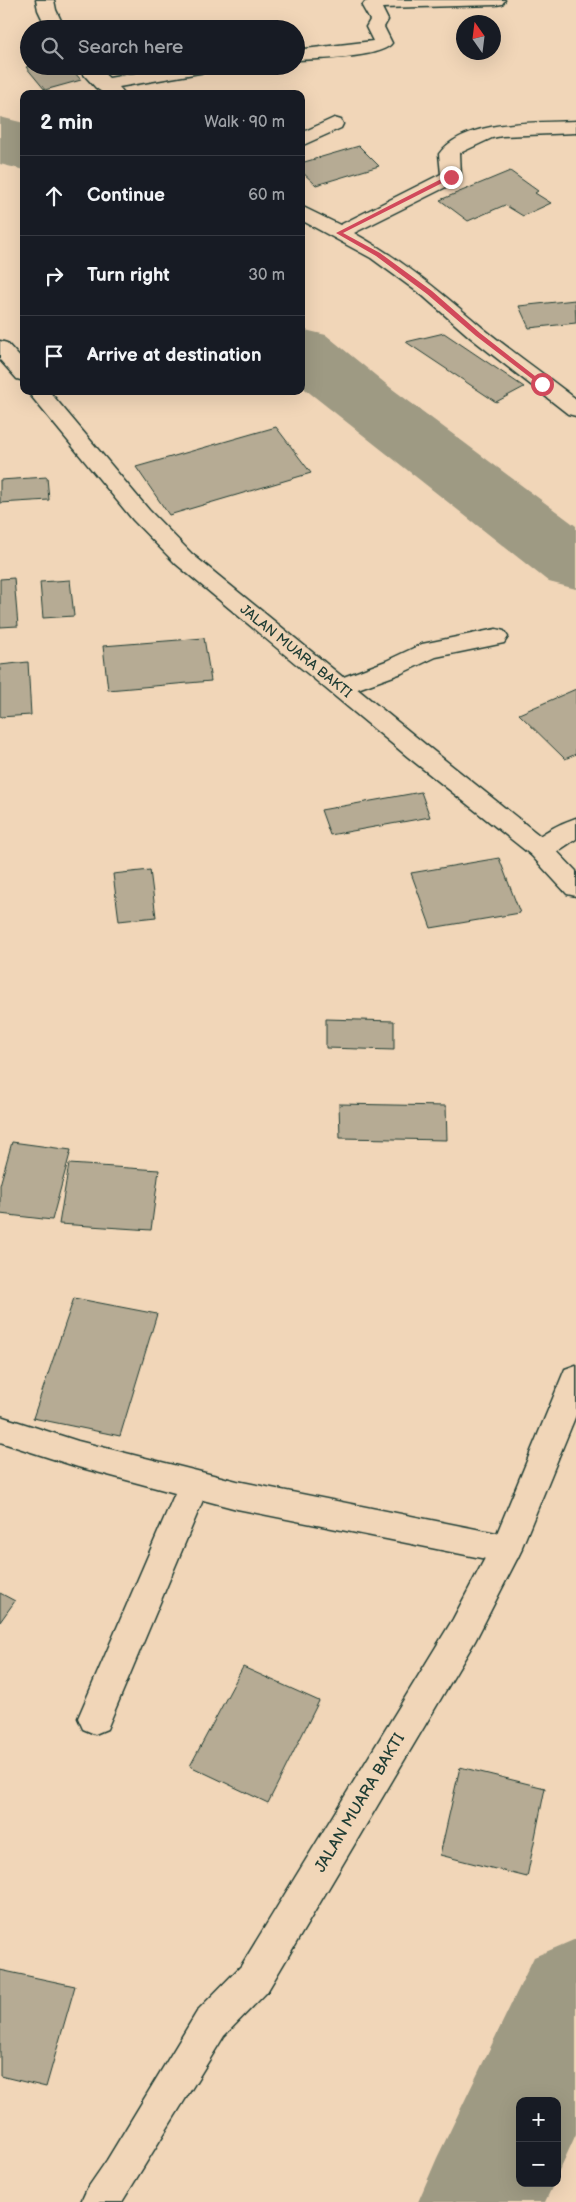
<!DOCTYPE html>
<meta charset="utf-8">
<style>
:root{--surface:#171b24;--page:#20242c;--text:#f1f3f6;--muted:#9ea1a6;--line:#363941}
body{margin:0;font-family:"Balsamiq Sans",sans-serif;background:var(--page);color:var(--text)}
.controls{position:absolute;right:15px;bottom:15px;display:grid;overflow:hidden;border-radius:10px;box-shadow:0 5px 20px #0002}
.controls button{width:45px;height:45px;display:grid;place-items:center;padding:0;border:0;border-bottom:1px solid var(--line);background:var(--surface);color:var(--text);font:25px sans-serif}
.compass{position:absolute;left:456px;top:15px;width:45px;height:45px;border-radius:50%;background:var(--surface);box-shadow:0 5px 20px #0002;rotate:346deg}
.stop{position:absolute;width:15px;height:15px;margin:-11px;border:4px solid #d1495b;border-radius:50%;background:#fff}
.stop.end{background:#d1495b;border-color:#fff;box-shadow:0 1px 5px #0008}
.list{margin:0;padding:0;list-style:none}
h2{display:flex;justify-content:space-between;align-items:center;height:65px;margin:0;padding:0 20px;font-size:21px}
h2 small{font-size:16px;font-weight:400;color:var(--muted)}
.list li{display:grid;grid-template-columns:32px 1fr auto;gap:15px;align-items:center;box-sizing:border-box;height:80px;padding:0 20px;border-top:1px solid var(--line)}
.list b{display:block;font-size:19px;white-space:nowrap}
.list em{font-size:16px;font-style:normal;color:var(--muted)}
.icon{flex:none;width:28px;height:28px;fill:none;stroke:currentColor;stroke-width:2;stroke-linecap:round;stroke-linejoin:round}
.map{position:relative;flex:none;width:576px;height:2202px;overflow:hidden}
.search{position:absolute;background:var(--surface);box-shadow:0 5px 20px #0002;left:20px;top:20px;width:285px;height:55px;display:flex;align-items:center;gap:12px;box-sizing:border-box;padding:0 18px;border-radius:28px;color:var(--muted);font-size:19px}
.panel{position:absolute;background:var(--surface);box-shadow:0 5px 20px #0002;left:20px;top:90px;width:285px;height:305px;border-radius:10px}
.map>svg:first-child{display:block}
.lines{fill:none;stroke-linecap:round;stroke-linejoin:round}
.river{fill:#9e9a83;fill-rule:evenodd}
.building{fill:#b6ab94;stroke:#1f3d34}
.minor-casing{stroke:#1f3d34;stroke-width:3}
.major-casing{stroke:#1f3d34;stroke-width:3}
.minor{fill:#f1d6b8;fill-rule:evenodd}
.major{fill:#f1d6b8;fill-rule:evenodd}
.route{fill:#d1495b}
.labels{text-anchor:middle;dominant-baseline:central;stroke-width:4;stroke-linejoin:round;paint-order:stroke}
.street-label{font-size:14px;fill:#1f3d34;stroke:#f1d6b8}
.near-street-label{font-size:16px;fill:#1f3d34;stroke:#f1d6b8}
</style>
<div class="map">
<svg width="576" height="2202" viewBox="0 0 576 2202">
<rect width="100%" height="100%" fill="#f1d6b8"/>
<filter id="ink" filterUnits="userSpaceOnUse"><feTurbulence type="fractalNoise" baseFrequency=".02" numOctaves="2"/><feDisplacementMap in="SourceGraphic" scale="10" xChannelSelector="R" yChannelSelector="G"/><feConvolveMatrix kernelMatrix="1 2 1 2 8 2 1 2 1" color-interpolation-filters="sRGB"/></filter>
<g filter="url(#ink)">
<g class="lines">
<path class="river" d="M0,117L24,123V170L0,164Z
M301,329L326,335L391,388L576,526V589L549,582L301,386Z
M576,1939V2134L557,2176V2101H520V2183H554L545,2202H418L437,2158L534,1957Z"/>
</g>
<path class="building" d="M30,66H69L81,80L45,90L26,67Z
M359,146L379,166L316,185L301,171V163Z
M510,171L538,191L535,193L551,203L523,216L505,205L468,221L440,200Z
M575,300L576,323L529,328L519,306Z
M444,333L524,387L496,402L406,342Z
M276,427L311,473L169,515L136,467Z
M47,477L49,500L0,503V480Z
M14,578L18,626L0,627V579Z
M70,580L74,616L43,618L40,582Z
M204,638L211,681L108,690L103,646Z
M28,662L31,715L0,717V665Z
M576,689V754L565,759L519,714Z
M421,792L430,817L330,835L321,810Z
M499,858L520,913L431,928L411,873Z
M150,870L156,917L119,921L113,874Z
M326,1019L394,1021V1050L326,1048Z
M339,1104L446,1106L447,1140L340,1138Z
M12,1142L71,1150L52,1220L0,1214V1185Z
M69,1164L159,1170L151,1230L59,1224Z
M74,1298L157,1314L120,1436L33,1418Z
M0,1593L15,1601L0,1622Z
M243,1667L319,1701L268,1803L190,1766Z
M460,1767L545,1788L527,1877L440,1855Z
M0,1970L75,1986L46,2087L0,2076Z"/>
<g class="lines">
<defs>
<path id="minor" d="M36,0H54L56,10L65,29H47L38,10Z
M372,0H505L502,4L496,5L382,8L388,20L384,27L392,43C382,58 316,59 296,60V50L373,41L366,27L370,20L362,6L365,2Z
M76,66H96L109,78L177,66H220L217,70L211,71L119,87L125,94H105L96,88Z
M334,118L341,120L343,124L341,128L301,146V133Z
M576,121V133L502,136L492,138L460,153L461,177L458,181L354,233C403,260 442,293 484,329C514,353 545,375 576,399V416L568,414L471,338L423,296L371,258L301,220V206L340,225L441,174L439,154C464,119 538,123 576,121Z
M496,629L504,631L508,637L504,643L436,657L402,673L341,695L333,693L329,687L333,681L386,661L422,644Z
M576,818V839C562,848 548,861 531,855L527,849C535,835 561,823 576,818Z
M0,1416L78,1441L237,1481L506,1535L517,1539L522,1549L517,1559L506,1563L237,1509L203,1500L107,1729L95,1734L83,1729L78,1718L175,1493L78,1467L0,1442Z"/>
<path id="major" d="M0,341L7,343L24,362V381L17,379L0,360Z
M27,391H49L149,510L192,554L426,745L549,843L576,871V896L567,894L531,855L408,757L176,564L133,520Z
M576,1365V1415L517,1559L475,1641L267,1992L224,2036L122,2202H81L87,2189L107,2160L198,2010L241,1966L453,1619L493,1543L565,1369Z"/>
</defs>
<use href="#minor" class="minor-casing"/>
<use href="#major" class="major-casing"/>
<use href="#minor" class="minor"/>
<use href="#major" class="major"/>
</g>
</g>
<path class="route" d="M449,175L454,177L343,233L380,253L432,291L480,333L544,383V385H540L476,336L427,294L376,256L336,233Z"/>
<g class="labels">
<g class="street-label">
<text transform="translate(296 651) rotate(39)">JALAN MUARA BAKTI</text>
</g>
<g class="near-street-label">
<text transform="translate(360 1803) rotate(-59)">JALAN MUARA BAKTI</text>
</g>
</g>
</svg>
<div class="controls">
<button>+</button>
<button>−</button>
</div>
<svg class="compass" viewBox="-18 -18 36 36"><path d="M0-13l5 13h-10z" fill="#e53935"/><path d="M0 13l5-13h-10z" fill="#9ea1a6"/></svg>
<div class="stop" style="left:542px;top:384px"></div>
<div class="stop end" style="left:451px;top:177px"></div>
<div class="search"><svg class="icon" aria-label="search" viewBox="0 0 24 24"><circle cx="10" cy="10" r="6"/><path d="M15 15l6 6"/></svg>Search here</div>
<section class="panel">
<h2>2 min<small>Walk · 90 m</small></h2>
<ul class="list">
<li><svg class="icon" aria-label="ahead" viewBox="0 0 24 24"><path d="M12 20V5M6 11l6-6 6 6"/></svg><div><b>Continue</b></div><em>60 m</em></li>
<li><svg class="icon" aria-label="right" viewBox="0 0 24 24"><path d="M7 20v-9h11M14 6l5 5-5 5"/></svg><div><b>Turn right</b></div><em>30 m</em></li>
<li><svg class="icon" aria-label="arrive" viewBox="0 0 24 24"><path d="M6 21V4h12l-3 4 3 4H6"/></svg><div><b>Arrive at destination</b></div></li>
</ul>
</section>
</div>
